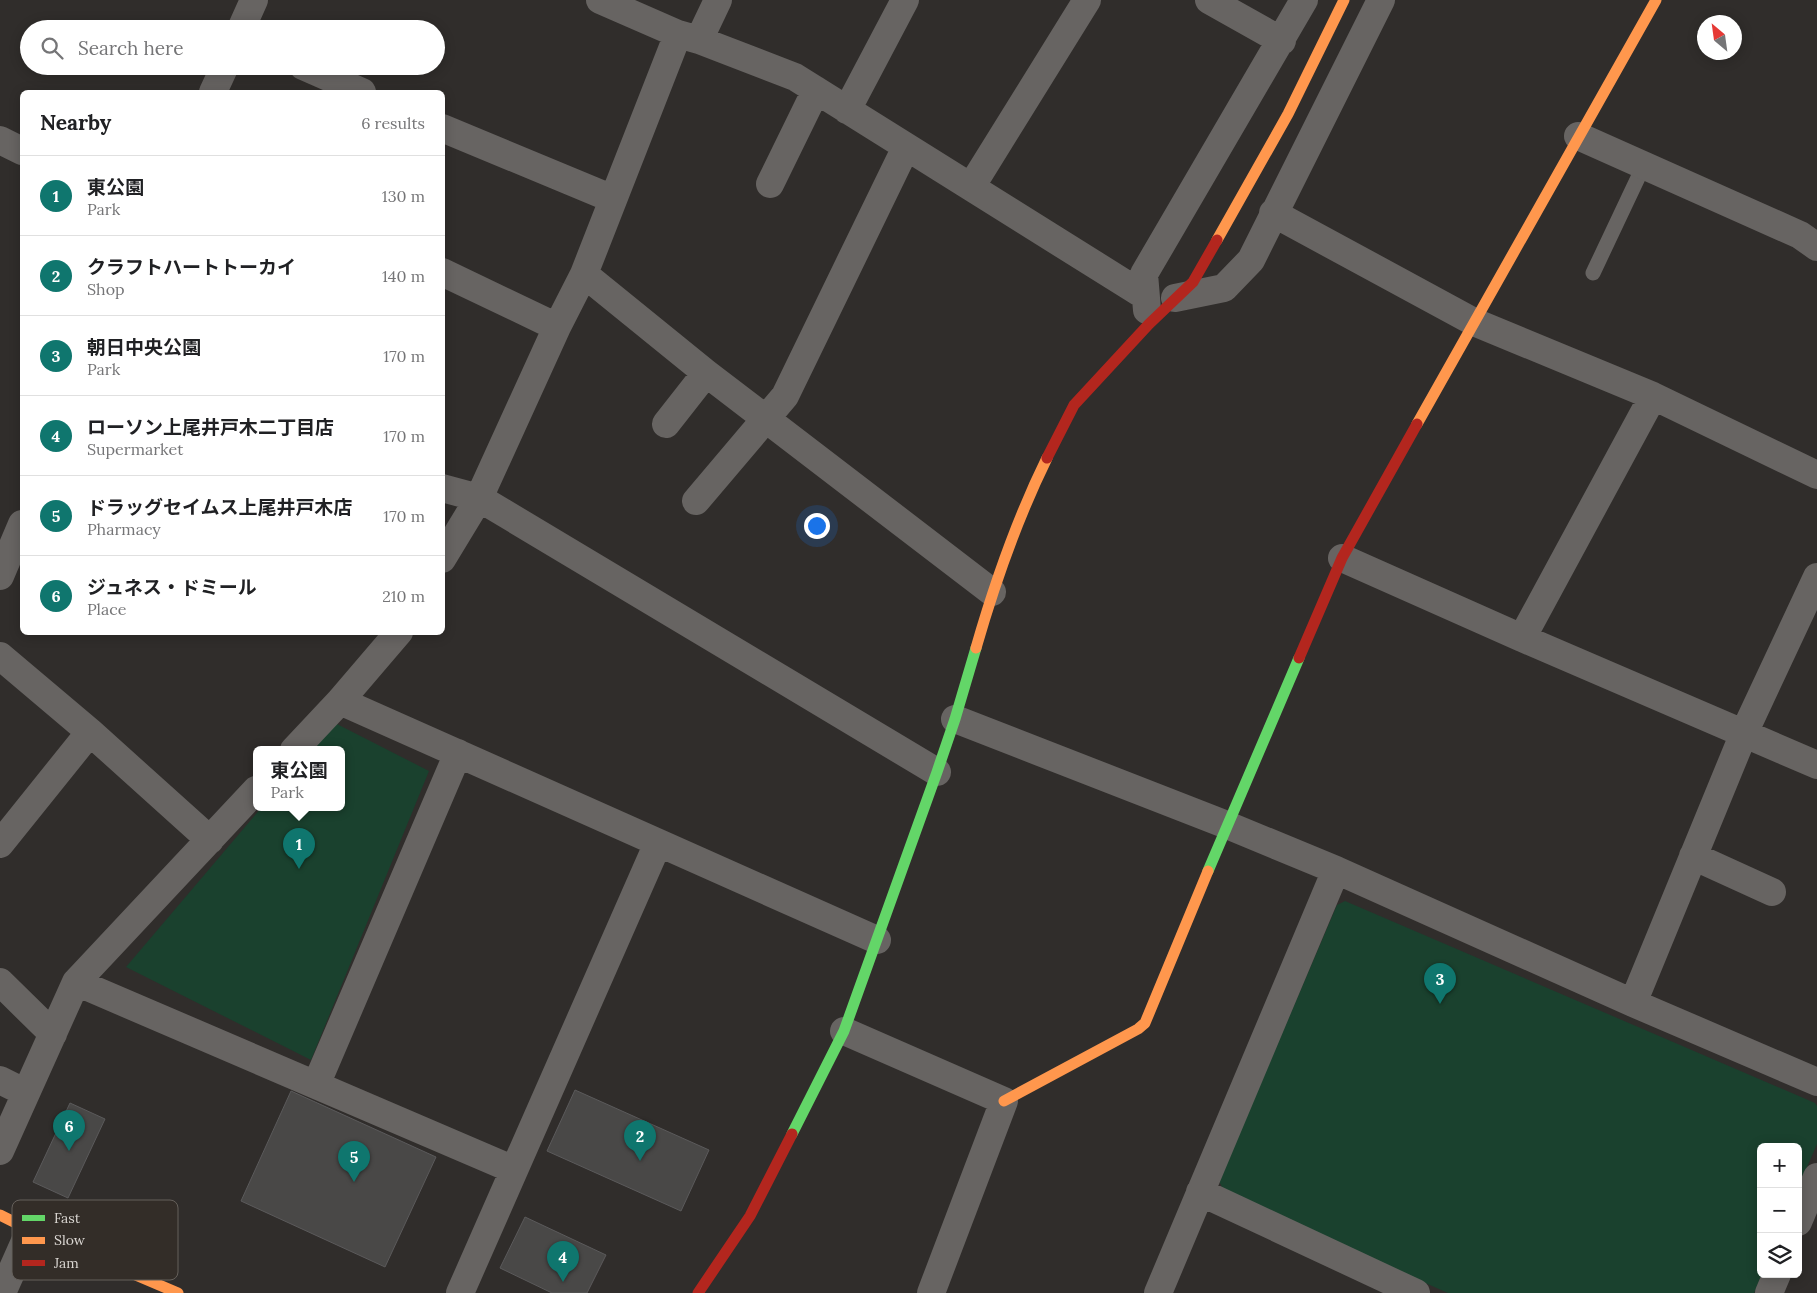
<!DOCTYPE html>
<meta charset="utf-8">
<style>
:root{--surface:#fff;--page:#f6f6f6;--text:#202124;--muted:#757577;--line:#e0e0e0;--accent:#0f766e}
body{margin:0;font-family:Lora,"Noto Sans JP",serif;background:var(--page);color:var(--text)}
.controls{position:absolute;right:15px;bottom:15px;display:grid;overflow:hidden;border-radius:8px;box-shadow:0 2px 12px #0003}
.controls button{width:45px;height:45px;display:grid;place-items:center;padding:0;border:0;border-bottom:1px solid var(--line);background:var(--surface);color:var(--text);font:25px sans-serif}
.compass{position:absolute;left:1697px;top:15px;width:45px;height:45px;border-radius:50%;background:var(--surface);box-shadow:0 2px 12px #0003;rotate:331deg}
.you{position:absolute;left:816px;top:525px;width:18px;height:18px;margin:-12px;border:4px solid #fff;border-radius:50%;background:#1a73e8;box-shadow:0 0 0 8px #1a73e833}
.badge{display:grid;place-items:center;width:32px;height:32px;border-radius:50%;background:var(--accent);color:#fff;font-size:16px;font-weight:700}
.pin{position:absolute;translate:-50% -41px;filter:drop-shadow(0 1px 2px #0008)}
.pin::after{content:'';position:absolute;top:26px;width:18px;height:15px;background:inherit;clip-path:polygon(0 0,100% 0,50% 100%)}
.popup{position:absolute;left:253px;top:746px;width:92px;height:65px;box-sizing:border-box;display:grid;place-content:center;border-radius:8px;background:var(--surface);filter:drop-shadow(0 1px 4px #0005);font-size:16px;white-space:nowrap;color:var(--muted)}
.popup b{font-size:19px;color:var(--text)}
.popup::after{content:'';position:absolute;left:50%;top:100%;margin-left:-10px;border:10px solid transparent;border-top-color:var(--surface)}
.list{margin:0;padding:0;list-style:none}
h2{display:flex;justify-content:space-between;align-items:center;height:65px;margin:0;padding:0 20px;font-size:21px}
h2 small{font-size:16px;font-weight:400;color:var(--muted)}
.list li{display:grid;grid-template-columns:32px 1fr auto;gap:15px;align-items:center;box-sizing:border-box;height:80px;padding:0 20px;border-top:1px solid var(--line)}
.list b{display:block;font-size:19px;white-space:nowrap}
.list p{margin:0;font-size:16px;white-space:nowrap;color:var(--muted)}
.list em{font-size:16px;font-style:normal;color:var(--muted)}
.icon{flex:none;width:28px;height:28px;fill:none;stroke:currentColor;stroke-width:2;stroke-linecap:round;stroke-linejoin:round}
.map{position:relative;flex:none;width:1817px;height:1293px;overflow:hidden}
.search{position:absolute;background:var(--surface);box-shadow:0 2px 12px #0003;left:20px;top:20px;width:425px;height:55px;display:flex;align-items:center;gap:12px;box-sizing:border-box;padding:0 18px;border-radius:28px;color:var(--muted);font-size:19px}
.panel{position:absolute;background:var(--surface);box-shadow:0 2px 12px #0003;left:20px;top:90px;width:425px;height:545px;border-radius:8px}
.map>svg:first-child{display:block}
.green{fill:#1a412e}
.building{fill:#494847;stroke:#5b5a5b}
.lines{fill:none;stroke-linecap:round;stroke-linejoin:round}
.lane{stroke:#676462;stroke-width:15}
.street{stroke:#676462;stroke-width:28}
.fast{stroke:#63d668;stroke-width:11}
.slow{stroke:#ff974d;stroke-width:11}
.jam{stroke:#b3261e;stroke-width:11}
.key{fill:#332d28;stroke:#65605b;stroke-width:1}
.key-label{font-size:14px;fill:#dad6d2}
</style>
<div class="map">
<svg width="1817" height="1293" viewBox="0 0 1817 1293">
<rect width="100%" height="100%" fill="#302d2b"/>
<path class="green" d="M333,722L429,771L311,1060L126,967L261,808H342V750H310Z
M1345,901L1815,1103L1817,1106V1144L1798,1188V1147H1761L1762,1274L1754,1293H1448L1226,1195L1219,1181L1337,905Z"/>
<path class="building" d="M575,1090L709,1150L681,1211L547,1151Z
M291,1091L436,1157L385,1267L241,1201Z
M70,1103L105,1119L68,1198L33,1182Z
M525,1217L606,1255L587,1293H552L500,1268Z"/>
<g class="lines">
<path class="lane" d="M1593,273L1644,165"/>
<path class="street" d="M600,0L678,34L699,40L795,77L1145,296
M1209,0L1282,41
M241,29L254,0
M699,40L718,0
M303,66L362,92
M213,92L225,66
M847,110L905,0
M442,128L613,199
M1578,136L1800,235L1817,247
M0,140L22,151
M770,184L816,90
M971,187L1087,0
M1273,213L1474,322L1653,396L1817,475
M442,272L557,327
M584,274L706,373L992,592
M1175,298L1224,288L1251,260L1381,0
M1147,310L1144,274L1304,0
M666,424L706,373
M442,488L479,498L937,772
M696,501L785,396L906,147
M1342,558L1522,638L1653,396
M442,559L479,498L557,327L584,274L678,34
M0,576L22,524
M1522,638L1817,765
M0,656L90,732L210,840
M340,701L877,940
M955,719L1227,825L1336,870L1633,1003L1817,1082
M294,750L340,701L399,632
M0,844L90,732
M1693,856L1772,892
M0,982L53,1034
M76,982L514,1170
M1633,1003L1744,733L1817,577
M844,1031L1004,1101L931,1293
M0,1080L26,1093
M316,1085L458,753
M0,1151L76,982L256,790
M1200,1192L1416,1293
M1798,1222L1817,1177
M2,1293L30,1230
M460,1293L658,843
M1158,1293L1336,870
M1769,1293L1777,1274"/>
<path class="fast" d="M1208,871L1299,658
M792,1134L844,1031L937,772L955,719L976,648"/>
<path class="slow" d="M1217,240L1288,114L1344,0
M1417,424L1656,0
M976,648C995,582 1017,519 1047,458
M1004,1101L1138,1029L1145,1023L1208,871
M0,1215L30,1230L178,1293"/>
<path class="jam" d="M1047,458L1074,405L1149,324L1193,282L1217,240
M1299,658L1342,558L1417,424
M698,1293L750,1216L792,1134"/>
</g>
<rect x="12" y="1200" width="166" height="80" rx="8" class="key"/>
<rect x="22" y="1215" width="23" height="6" fill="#63d668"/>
<rect x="22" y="1237" width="23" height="7" fill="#ff974d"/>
<rect x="22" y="1260" width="23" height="6" fill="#b3261e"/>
<g class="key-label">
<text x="54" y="1223">Fast</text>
<text x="54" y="1245">Slow</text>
<text x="54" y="1268">Jam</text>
</g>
</svg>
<div class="controls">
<button>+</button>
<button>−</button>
<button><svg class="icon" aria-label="layers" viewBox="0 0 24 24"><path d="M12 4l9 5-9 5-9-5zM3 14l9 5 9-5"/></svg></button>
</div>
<svg class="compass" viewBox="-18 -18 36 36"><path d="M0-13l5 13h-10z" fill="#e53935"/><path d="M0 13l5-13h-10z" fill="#757577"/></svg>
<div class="you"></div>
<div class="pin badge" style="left:299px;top:869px">1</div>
<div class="popup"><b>東公園</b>Park</div>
<div class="pin badge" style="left:640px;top:1161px">2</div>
<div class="pin badge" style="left:1440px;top:1004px">3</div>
<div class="pin badge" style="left:563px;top:1282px">4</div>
<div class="pin badge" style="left:354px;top:1182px">5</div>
<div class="pin badge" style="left:69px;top:1151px">6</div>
<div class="search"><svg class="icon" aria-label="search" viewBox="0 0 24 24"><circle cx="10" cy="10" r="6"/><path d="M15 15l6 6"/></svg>Search here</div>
<section class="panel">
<h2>Nearby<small>6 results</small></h2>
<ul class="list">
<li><span class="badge">1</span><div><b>東公園</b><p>Park</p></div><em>130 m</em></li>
<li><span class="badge">2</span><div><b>クラフトハートトーカイ</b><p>Shop</p></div><em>140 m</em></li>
<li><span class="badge">3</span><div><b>朝日中央公園</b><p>Park</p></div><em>170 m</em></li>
<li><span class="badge">4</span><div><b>ローソン上尾井戸木二丁目店</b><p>Supermarket</p></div><em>170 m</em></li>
<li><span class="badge">5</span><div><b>ドラッグセイムス上尾井戸木店</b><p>Pharmacy</p></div><em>170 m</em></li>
<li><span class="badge">6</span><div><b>ジュネス・ドミール</b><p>Place</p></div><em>210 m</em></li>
</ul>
</section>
</div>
